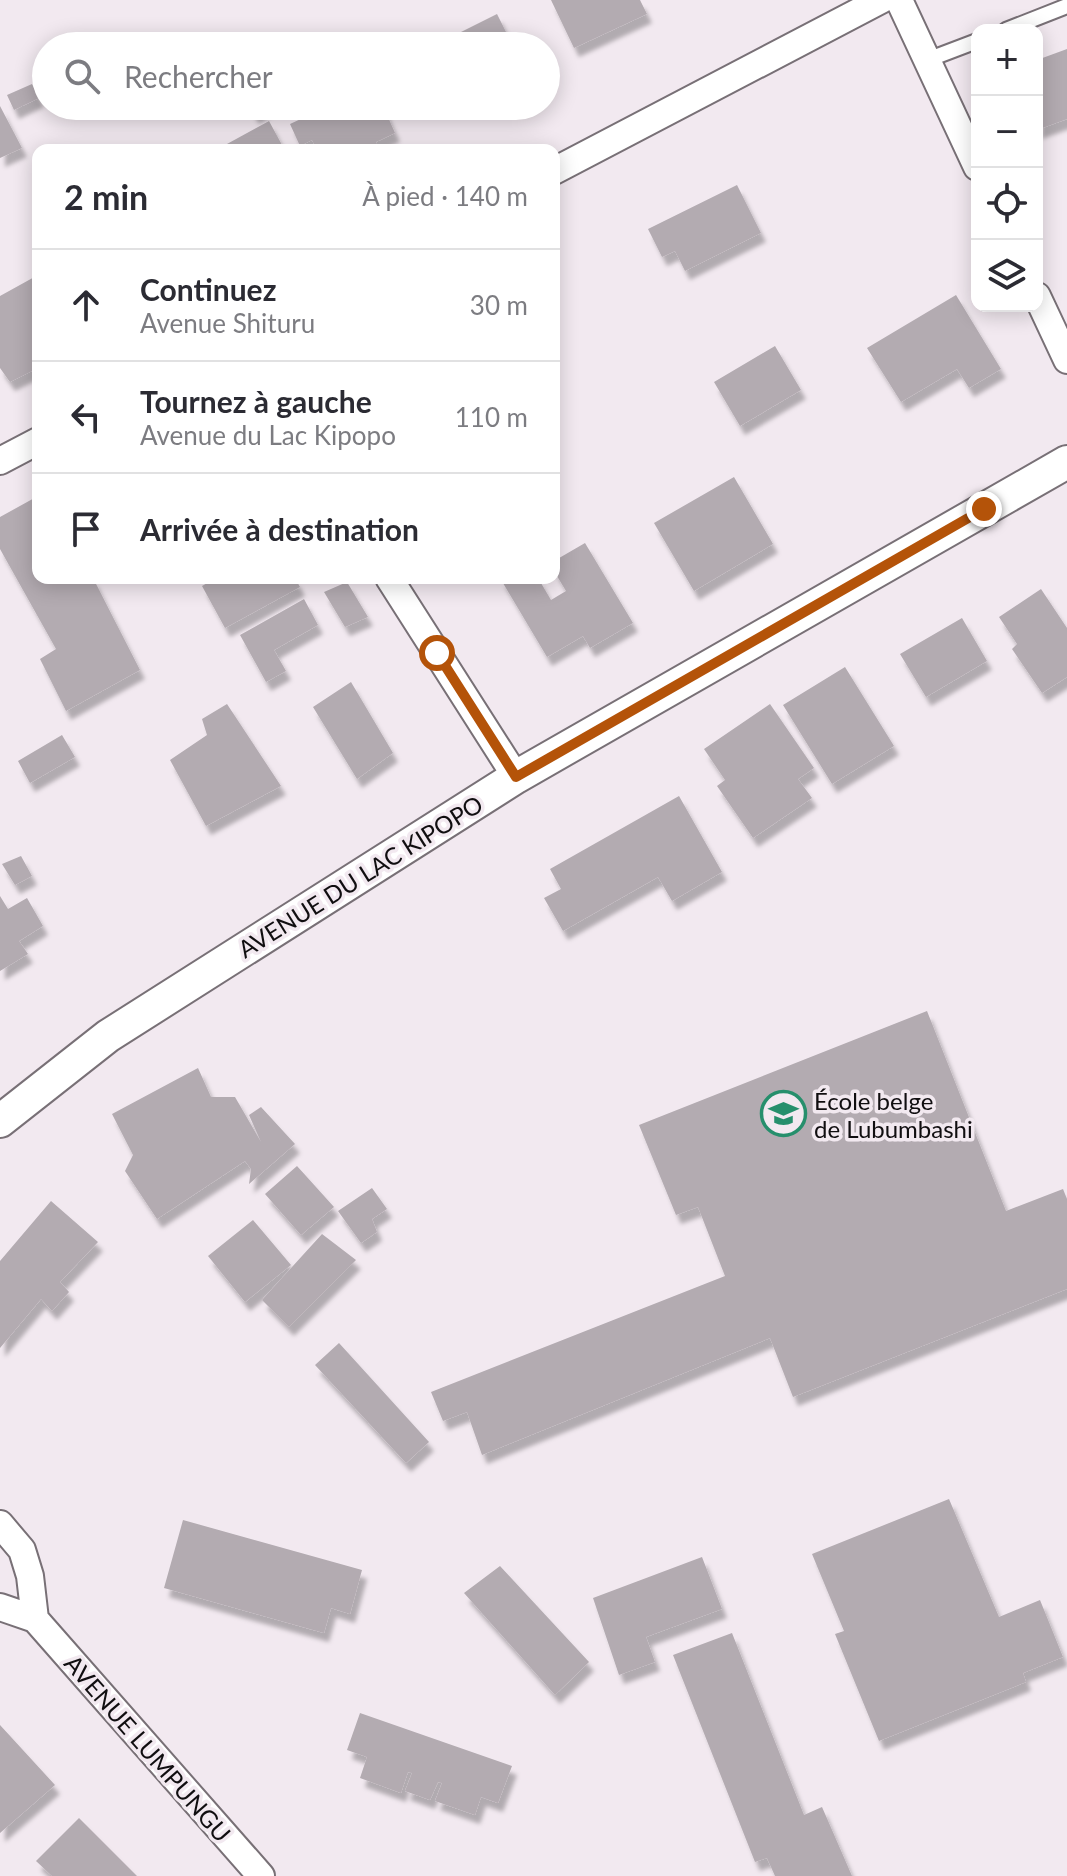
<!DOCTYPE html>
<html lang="fr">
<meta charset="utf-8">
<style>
:root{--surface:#fff;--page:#f2f2f3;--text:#2b2b33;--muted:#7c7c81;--line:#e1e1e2}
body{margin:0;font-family:Lato,sans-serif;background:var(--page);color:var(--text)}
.controls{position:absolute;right:24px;top:24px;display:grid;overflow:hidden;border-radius:16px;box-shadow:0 4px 20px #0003}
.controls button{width:72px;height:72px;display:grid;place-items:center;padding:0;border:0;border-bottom:2px solid var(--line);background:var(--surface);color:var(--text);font:40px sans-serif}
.stop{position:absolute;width:24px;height:24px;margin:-18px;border:6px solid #b45309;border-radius:50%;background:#fff}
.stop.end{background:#b45309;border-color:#fff;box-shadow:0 2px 8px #0008}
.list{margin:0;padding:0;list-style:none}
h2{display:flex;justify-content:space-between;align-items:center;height:104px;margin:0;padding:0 32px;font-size:34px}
h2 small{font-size:26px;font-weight:400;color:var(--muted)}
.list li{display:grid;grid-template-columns:52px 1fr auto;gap:24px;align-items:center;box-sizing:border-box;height:112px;padding:0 32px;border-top:2px solid var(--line)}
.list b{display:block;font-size:30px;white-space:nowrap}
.list p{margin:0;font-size:26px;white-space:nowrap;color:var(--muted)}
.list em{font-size:26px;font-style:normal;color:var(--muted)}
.icon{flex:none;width:44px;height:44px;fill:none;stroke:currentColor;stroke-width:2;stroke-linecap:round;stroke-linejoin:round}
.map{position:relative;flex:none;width:1067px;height:1876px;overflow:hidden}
.search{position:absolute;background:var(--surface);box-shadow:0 4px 20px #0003;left:32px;top:32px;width:528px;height:88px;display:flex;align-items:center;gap:20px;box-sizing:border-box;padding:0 28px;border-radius:44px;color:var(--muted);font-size:30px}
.panel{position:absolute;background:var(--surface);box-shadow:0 4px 20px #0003;left:32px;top:144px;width:528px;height:440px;border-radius:16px}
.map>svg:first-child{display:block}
.building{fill:#b3abb1;filter:url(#shadow)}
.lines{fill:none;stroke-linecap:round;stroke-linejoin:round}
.service-casing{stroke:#787076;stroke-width:18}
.minor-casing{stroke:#787076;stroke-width:30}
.tertiary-casing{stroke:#787076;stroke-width:36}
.service{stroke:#fff;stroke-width:14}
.minor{stroke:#fff;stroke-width:26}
.tertiary{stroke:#fff;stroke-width:32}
.route{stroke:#b45309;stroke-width:10}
.labels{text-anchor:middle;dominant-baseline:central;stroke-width:7;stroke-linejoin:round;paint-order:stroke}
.street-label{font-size:24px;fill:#100e10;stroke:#f2e9f0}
.poi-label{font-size:24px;fill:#100e10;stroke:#f2e9f0;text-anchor:start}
</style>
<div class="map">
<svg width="1067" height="1876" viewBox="0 0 1067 1876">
<defs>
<filter id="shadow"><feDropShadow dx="5" dy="9" stdDeviation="2" flood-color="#0004"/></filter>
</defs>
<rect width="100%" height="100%" fill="#f2e9f0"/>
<path class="building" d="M551,0H640L647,14L574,48Z
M497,14L513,46H433Z
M1067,49V119L1037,130V60Z
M32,84L39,98L14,110L7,95Z
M0,106L22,148L0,158Z
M249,106H270L254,115Z
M300,106H383L395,133L376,142L380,150H317L312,140L300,146L290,124L305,117Z
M269,121L282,145L274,150H216Z
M737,185L761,233L685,271L675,251L662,257L648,229Z
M38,275V368L10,382L0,368V296Z
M956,295L1001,369L969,388L957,369L901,402L867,348Z
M775,346L801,390L740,426L714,382Z
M734,477L773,544L694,591L654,523Z
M38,496V578H93L140,670L66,711L40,659L56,649L0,549V517Z
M585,543L633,623L590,648L583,636L547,657L500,578H538L551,600L566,591L554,571V561Z
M216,578H295L300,587L225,628L202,586Z
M347,582L368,617L345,627L324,592Z
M1041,589L1067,628V677L1042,693L1012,649L1017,644L999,617Z
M304,599L318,625L274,650L286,671L266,682L240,635Z
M962,618L987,661L926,697L900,654Z
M845,667L894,746L832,784L783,705Z
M351,682L393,753L357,779L313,707Z
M227,704L281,786L206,826L170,760L207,735L202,719Z
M770,704L814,768L798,779L812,798L753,838L717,786L725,780L704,749Z
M62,735L75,757L30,783L18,761Z
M679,796L722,872L672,901L658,877L563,931L544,898L561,889L550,869Z
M21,856L32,876L15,885L2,864Z
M0,896L8,909L27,898L43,926L19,941L28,954L0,971Z
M927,1011L1006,1211L1063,1189L1067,1199V1289L793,1397L770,1338L482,1455L467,1412L443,1421L431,1392L725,1276L698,1207L676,1215L639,1125Z
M198,1068L211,1097H235L261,1142L249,1115L261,1107L295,1144L249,1184L251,1169L245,1161L157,1219L125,1171L133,1155L112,1114Z
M297,1166L334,1207L301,1235L265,1194Z
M372,1188L387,1209L372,1219L377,1232L361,1243L338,1211Z
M51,1201L98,1242L60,1282L69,1292L52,1311L41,1299L0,1348V1261Z
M253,1220L291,1265L245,1302L208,1256Z
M322,1234L356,1260L289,1327L262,1300Z
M339,1343L429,1442L406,1463L315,1365Z
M949,1499L999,1617L1040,1600L1063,1657L1023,1673L1026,1682L879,1741L835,1634L844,1631L812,1554Z
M183,1520L362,1570L350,1614L331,1608L324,1633L164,1588Z
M702,1557L722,1609L646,1637L655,1662L619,1675L593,1598Z
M500,1566L589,1662L555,1695L464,1593Z
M732,1633L804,1815L822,1807L852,1876H775L767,1858L755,1862L673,1655Z
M360,1713L512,1766L498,1803L481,1797L475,1815L435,1801L442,1783L438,1782L430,1800L405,1791L412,1773L408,1772L401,1793L360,1778L367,1757L347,1750Z
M0,1725L55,1785L0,1833Z
M79,1818L137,1876H52L36,1861Z"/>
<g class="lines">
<defs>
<path id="service" d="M1006,30L1067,6
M927,60L977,41"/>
<path id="minor" d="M899,0L977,167
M554,171L881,0
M1037,296L1067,360
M0,461L38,441
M389,578L516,777
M0,1524L22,1550L30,1576L35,1619
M0,1607L35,1619L261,1876"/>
<path id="tertiary" d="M0,1121L108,1036L516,777L1067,462"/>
</defs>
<use href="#service" class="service-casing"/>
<use href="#minor" class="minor-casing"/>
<use href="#tertiary" class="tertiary-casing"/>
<use href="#service" class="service"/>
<use href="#minor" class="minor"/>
<use href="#tertiary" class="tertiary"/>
</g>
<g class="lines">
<path class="route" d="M437,653L516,777L984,509"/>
</g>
<defs>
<symbol id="school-ring" viewBox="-11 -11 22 22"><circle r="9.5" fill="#f2e9f0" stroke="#268f6c" stroke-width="1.5"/><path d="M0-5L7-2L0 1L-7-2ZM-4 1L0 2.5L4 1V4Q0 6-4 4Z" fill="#268f6c"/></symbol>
</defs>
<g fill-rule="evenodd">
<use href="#school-ring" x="758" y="1088" width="51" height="51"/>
</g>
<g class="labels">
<g class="street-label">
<text transform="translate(360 876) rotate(-32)">AVENUE DU LAC KIPOPO</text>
<text transform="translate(148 1748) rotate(49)">AVENUE LUMPUNGU</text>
</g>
<g class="poi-label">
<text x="814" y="1100">École belge<tspan x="814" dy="28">de Lubumbashi</tspan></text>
</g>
</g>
</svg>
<div class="controls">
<button>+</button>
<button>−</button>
<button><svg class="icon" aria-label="locate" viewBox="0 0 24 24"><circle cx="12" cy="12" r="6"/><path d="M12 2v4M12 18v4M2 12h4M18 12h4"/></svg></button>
<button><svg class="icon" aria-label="layers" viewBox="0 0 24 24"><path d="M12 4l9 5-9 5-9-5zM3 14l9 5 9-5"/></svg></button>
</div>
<div class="stop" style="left:437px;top:653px"></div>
<div class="stop end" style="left:984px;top:509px"></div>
<div class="search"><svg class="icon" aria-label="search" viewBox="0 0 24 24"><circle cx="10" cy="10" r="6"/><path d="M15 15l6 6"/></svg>Rechercher</div>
<section class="panel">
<h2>2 min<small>À pied · 140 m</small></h2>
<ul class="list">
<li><svg class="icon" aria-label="ahead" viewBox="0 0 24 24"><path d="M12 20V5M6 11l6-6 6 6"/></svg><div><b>Continuez</b><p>Avenue Shituru</p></div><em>30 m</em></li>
<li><svg class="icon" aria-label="left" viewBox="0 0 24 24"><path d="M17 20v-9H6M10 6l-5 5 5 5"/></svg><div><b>Tournez à gauche</b><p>Avenue du Lac Kipopo</p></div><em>110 m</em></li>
<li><svg class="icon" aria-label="arrive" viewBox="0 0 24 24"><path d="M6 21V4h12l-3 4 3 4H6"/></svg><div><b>Arrivée à destination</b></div></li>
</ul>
</section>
</div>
